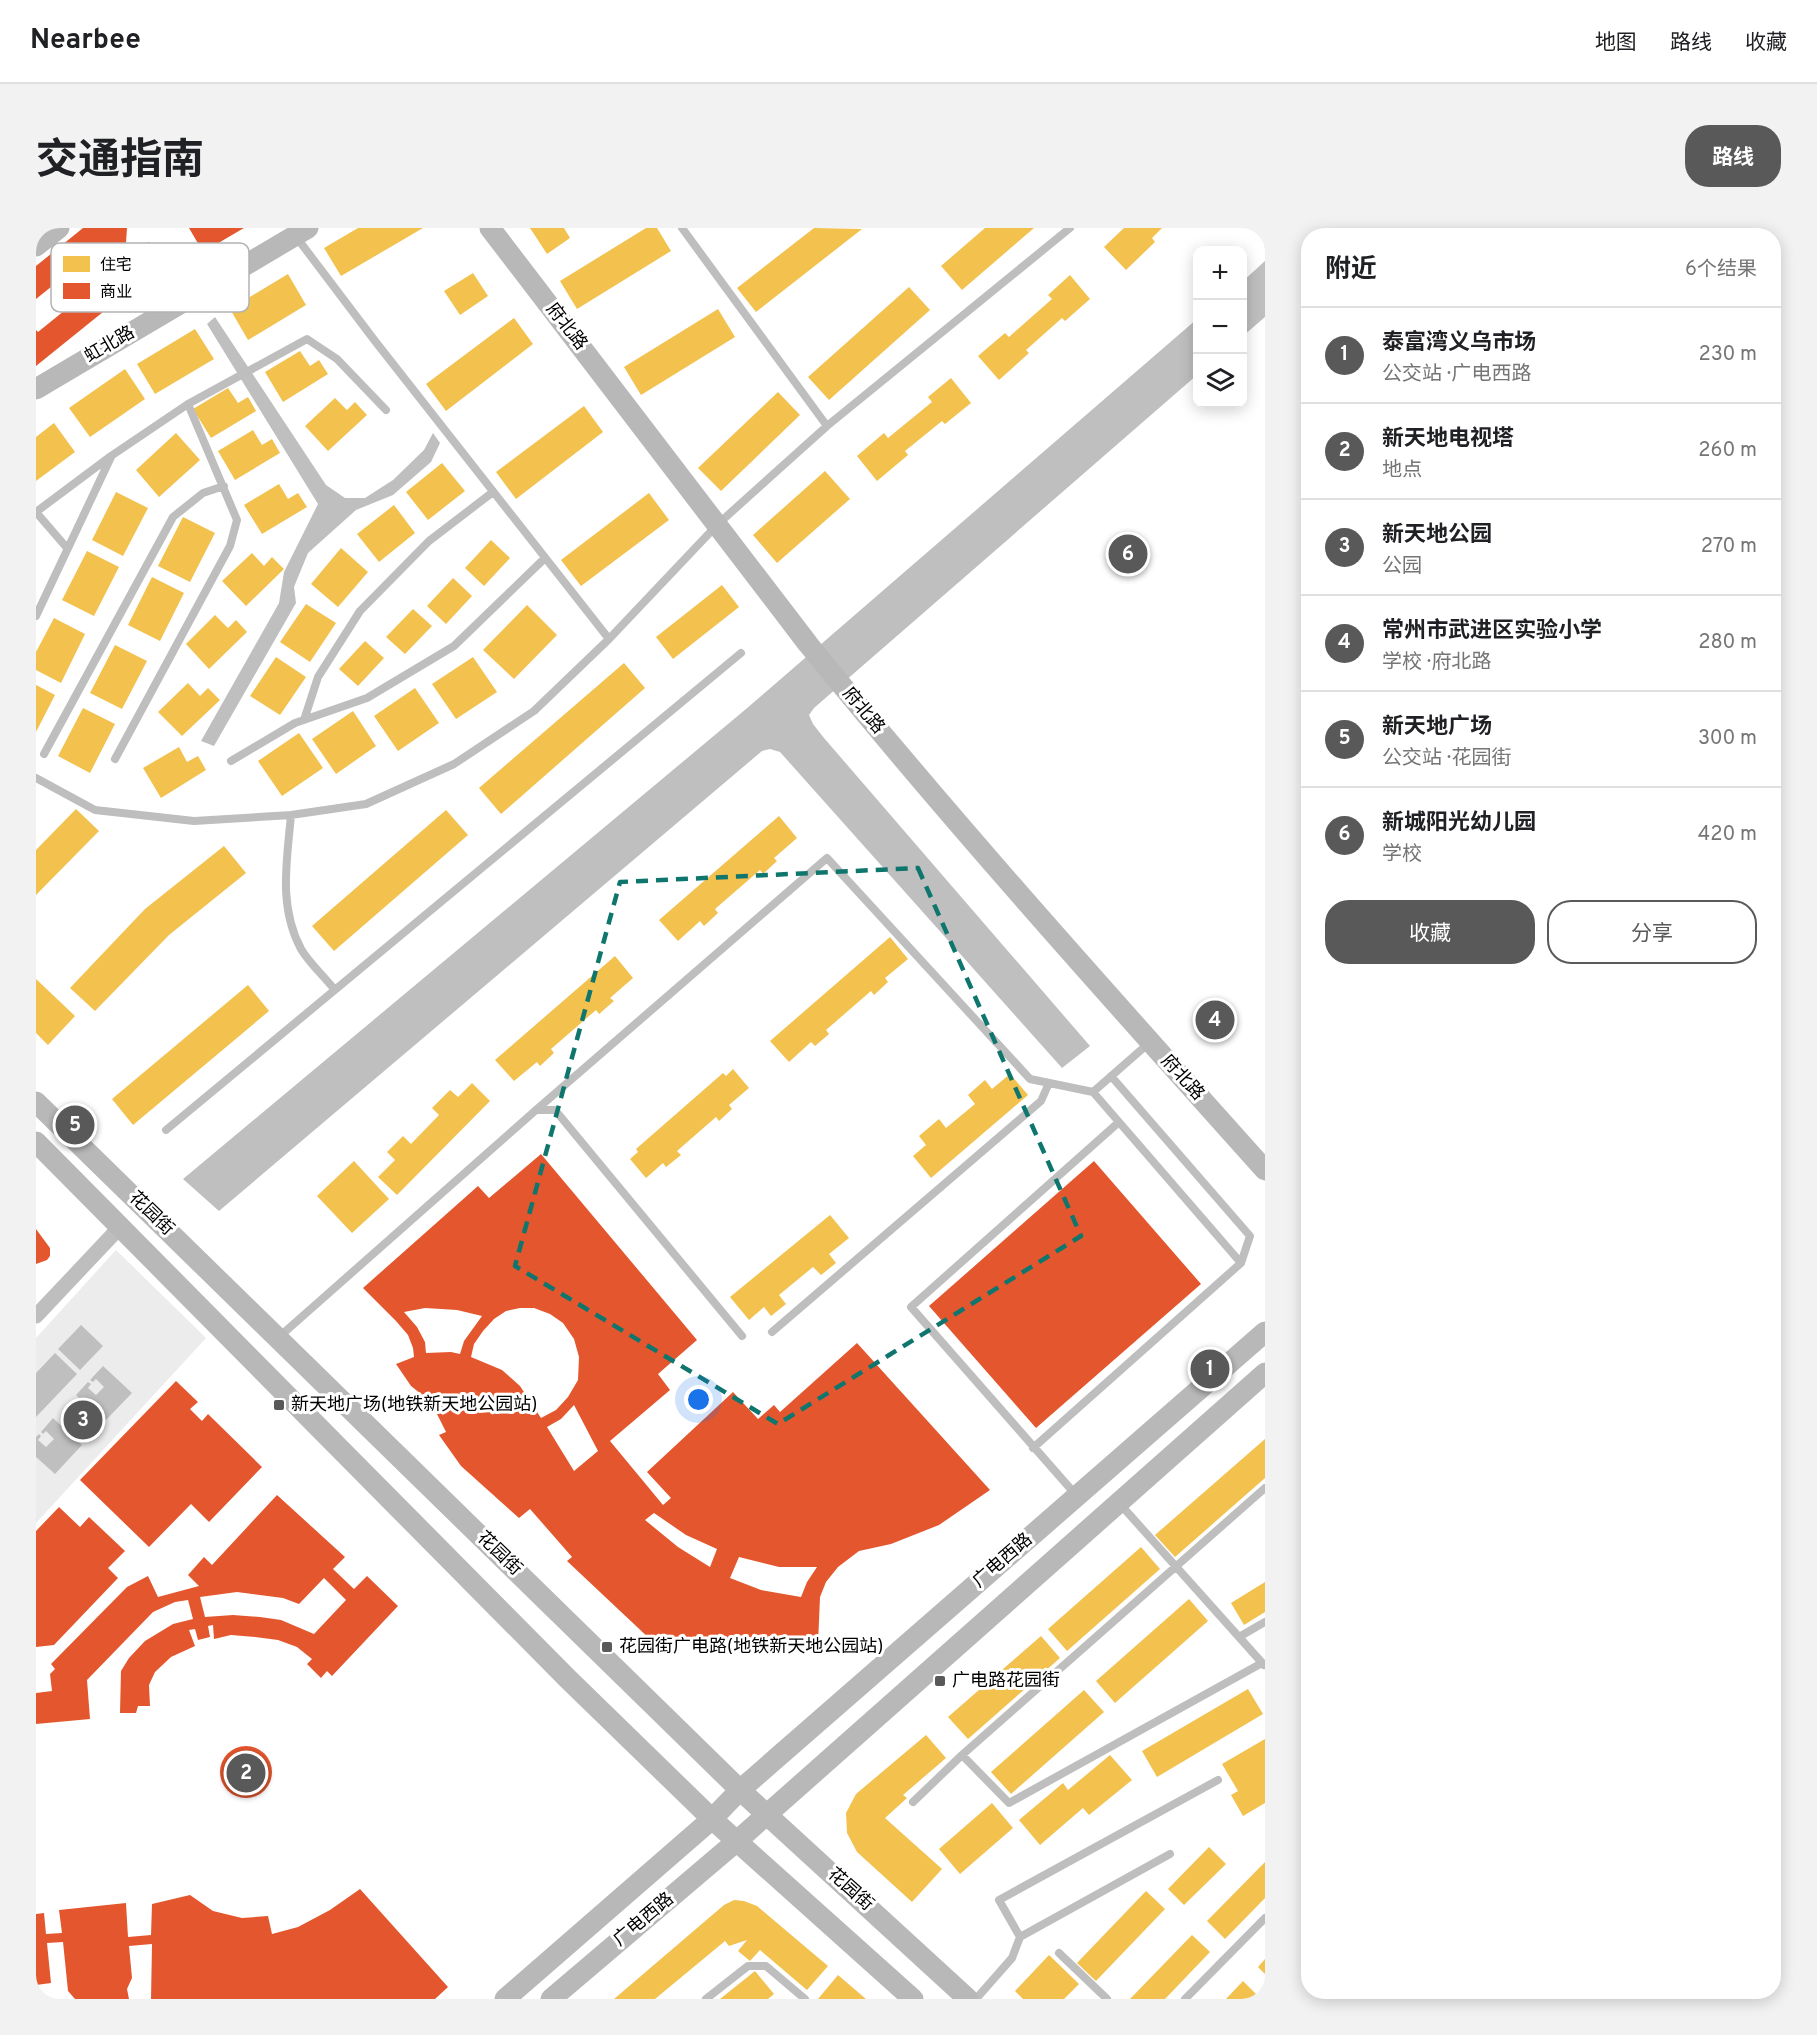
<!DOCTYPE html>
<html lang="zh">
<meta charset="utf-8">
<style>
:root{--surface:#fff;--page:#f2f2f2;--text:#202124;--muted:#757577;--line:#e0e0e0;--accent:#595959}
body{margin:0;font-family:Overpass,"Noto Sans SC",sans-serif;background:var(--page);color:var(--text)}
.controls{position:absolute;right:18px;top:18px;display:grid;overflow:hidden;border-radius:12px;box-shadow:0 3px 15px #0003}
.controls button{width:54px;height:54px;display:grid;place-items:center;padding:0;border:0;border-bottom:2px solid var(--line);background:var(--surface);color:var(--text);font:30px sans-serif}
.you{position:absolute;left:663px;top:1172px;width:21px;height:21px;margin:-15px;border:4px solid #fff;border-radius:50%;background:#1a73e8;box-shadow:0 0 0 9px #1a73e833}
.badge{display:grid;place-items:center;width:39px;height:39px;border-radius:50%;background:var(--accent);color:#fff;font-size:20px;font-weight:700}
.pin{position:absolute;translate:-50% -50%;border:3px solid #fff;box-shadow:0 2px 6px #0006}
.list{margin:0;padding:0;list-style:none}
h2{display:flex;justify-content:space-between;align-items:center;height:78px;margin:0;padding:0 24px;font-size:26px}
h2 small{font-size:20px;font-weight:400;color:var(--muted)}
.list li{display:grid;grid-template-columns:39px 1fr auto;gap:18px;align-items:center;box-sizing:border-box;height:96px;padding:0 24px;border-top:2px solid var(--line)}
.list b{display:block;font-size:22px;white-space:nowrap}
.list p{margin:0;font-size:20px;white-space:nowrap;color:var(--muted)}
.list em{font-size:20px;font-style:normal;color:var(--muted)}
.actions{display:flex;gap:12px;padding:18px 24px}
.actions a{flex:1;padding:14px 0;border:2px solid var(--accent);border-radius:24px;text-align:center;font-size:21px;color:var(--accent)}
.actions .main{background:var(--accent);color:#fff}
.icon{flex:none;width:33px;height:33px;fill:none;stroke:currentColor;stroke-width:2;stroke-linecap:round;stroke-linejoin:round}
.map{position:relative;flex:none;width:1229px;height:1771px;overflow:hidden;border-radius:24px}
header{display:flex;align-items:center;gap:36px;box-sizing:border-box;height:84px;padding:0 30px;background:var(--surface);border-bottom:2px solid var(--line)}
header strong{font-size:28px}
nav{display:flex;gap:33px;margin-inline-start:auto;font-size:21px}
.intro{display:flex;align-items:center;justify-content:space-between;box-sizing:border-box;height:144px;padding:0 36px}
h1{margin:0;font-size:42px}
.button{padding:15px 27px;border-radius:24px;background:var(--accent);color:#fff;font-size:21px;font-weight:700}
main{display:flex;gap:36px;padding:0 36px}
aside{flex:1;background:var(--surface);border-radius:24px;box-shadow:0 3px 15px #0003}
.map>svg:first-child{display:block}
.green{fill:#ececec}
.water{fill:#bfbfbf}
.homes{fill:#f2c14e}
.shops{fill:#e4572e;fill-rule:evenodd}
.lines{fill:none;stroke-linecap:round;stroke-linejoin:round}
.lane{stroke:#bebebe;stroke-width:8}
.street{stroke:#bebebe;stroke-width:15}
.secondary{stroke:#b8b8b8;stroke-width:21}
.marked{fill:none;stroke:#0f766e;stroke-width:4.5;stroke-dasharray:12 8;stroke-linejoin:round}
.poi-dot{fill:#595959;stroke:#fff;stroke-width:2}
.labels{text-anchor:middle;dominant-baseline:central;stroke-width:6;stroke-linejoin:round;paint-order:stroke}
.street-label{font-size:18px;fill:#000;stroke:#fff}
.poi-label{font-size:18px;fill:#000;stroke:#fff;text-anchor:start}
.key{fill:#fff;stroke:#b2b2b2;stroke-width:1.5}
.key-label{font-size:16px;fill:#000}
</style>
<header>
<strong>Nearbee</strong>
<nav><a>地图</a><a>路线</a><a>收藏</a></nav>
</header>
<div class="intro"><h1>交通指南</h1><a class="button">路线</a></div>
<main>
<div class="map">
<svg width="1229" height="1771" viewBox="0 0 1229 1771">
<rect width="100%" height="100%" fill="#fff"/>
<path class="green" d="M80,1022L170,1110L0,1295V1110Z"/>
<path class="water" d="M1229,33V89L1207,108V53Z
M179,89L290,257L309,270H329L357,252L388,222L397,205L404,215L395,234L357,267L320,282L272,325L258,359L260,375L178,518L165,513L243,375L248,344L282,276L171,96Z
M1161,91V147L778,480L773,487L777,496L788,510L1054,818L1026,840L744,524L734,521L726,523L183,983L147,951L710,481Z
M45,1097L67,1118L44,1142L22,1121Z
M19,1125L41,1146L0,1189V1145Z
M67,1138L96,1165L68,1194L40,1167L52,1154L55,1156L52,1160L60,1167L68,1159L60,1151L57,1154L54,1152Z
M17,1190L46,1217L19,1246L0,1229V1209L3,1206L5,1208L2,1212L10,1219L18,1211L10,1203L7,1206L5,1204Z"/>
<path class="homes" d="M322,0H387L305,48L288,20Z
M494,0H528L534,10L511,26Z
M610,0H621L635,23L541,81L524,53Z
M778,0L826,1L720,84L701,60Z
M949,0H998L926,62L905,38Z
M1088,0H1126L1116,10L1119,14L1090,42L1068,19Z
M437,45L452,68L424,87L408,63Z
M252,46L270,77L212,112L194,81Z
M1034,47L1054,71L1029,93L1026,90L990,122L993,125L963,152L942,128L969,105L973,109L1016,71L1012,67Z
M873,59L894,82L793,172L772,149Z
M682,81L699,109L605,167L588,139Z
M478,90L497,116L410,183L390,156Z
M159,101L178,131L119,166L101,136Z
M264,123L274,138L283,132L292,146L247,174L229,144Z
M89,141L109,171L54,209L33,180Z
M915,150L935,175L909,196L906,193L869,223L872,227L841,253L821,228L848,205L852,210L896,174L892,169Z
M192,160L202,175L212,169L220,183L175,210L157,181Z
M742,164L764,187L685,263L662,240Z
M299,170L311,182L319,174L331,187L292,223L269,198Z
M548,178L567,204L480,271L460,244Z
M18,195L39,224L0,253V209Z
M217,202L226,217L236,211L244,225L199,252L182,223Z
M140,205L164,232L123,269L100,242Z
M406,235L429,263L392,292L370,264Z
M789,243L814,271L741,335L717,307Z
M243,256L252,271L262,265L271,279L226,306L208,277Z
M80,264L112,280L87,328L56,312Z
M613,265L633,292L545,358L525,332Z
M358,277L379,305L343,334L321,306Z
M147,289L179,305L154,354L122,338Z
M455,312L474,330L448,358L429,340Z
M305,320L332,344L302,379L275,356Z
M51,323L83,339L58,388L26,372Z
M216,325L228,338L236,329L248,341L210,378L186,353Z
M116,349L148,365L124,413L92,397Z
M417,350L436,368L410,396L391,378Z
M686,357L703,379L637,431L620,409Z
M270,376L300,395L274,434L244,414Z
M491,377L521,407L478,451L447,422Z
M377,381L396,398L369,426L350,409Z
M179,387L192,400L200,392L211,404L173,441L150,416Z
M18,390L49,406L25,455L0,442V424Z
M329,413L348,430L322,458L303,441Z
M79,417L111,433L86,481L54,465Z
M240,429L270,449L244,487L214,468Z
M437,429L461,464L420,491L396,456Z
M588,435L609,460L465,586L443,560Z
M152,455L164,468L172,460L184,472L146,508L122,484Z
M0,457L19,467L0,504Z
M379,460L403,495L362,523L338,488Z
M47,480L79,496L54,545L22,528Z
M317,483L340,518L300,546L276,511Z
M263,505L287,540L246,568L222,533Z
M143,519L151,534L162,528L170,542L125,570L107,540Z
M40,581L63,603L0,667V622Z
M410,582L432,607L298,723L276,698Z
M743,588L761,610L738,630L741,633L727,646L724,642L679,681L682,685L668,698L664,693L642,713L623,692Z
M188,618L210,645L133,707L59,783L34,760L109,681Z
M854,709L872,731L849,750L852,754L838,767L835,763L790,802L793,806L779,818L775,814L753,834L734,813Z
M579,728L597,750L574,770L578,773L563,786L560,782L515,821L518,825L504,838L501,834L478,853L459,832Z
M0,751L39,788L12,817L0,805Z
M212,757L233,783L97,897L76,871Z
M697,841L713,860L693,877L696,881L683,893L680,889L641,923L645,927L630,939L627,935L610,950L594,931L602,924L600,921L687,845L690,848Z
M974,846L992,867L895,950L877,928L890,917L883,908L903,891L910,900L939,876L932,867L949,852L956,861Z
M436,855L454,873L361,967L342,949L359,932L351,924L367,908L375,916L403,887L396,880L414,862L422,869Z
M318,933L353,971L316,1005L281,968Z
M794,987L813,1010L793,1026L800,1035L785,1047L777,1039L743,1067L750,1076L735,1088L728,1079L713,1092L694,1069Z
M1229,1211V1250L1139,1329L1119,1307Z
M1105,1319L1124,1341L1031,1423L1012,1401Z
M1229,1354V1384L1208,1397L1195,1375Z
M1153,1371L1172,1393L1079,1475L1060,1453Z
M1005,1408L1024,1430L932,1511L912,1489Z
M1212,1461L1227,1486L1121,1549L1106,1523Z
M1048,1462L1068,1484L975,1566L955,1544Z
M890,1507L910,1530L867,1567L871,1570L849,1590L906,1641L876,1674L821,1624L811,1605L810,1585L820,1566Z
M1229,1511V1575L1207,1588L1195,1567L1202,1563L1186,1536Z
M1074,1527L1096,1552L1053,1587L1047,1580L1004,1617L983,1592L1027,1555L1032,1562Z
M956,1575L977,1600L924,1646L903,1621Z
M1173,1619L1190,1636L1148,1677L1132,1661Z
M1229,1634V1670L1189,1711L1171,1693Z
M1110,1663L1129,1681L1060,1753L1041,1735Z
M698,1672L708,1673L721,1678L792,1738L771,1762L724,1722L714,1733L702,1723L711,1712L693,1718L689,1713L619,1771H578L688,1677Z
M1156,1707L1174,1724L1129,1771H1094Z
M1013,1727L1043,1756L1028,1771H987L979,1763Z
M1229,1731V1746L1222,1739Z
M719,1743L738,1766L732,1771H684Z
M802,1747L830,1771H782Z
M1207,1753L1225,1771H1190Z"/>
<path class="shops" d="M47,0H91L90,15H70L0,71V38Z
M153,0H208L167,24Z
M113,14L129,34L0,138V102L2,104Z
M505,926L661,1112L622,1146L634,1162L574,1213L627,1277L635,1270L611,1244L697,1164L722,1191L738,1177L744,1184L821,1115L954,1262L903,1297L855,1316L823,1323L802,1339L790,1354L784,1369L782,1416L616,1413L531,1333L536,1329L494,1281L483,1290L425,1238L403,1207L410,1204L395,1174L375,1158L360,1136L378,1129L377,1120L372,1107L360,1093L327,1060L442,958L453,970ZM389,1080L421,1082L446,1088L428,1113L424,1126L415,1124L390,1125L389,1114L381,1099L368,1084ZM484,1080H498L514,1086L527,1095L538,1111L543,1129L542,1152L532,1169L520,1182L505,1190L484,1158L466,1142L435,1129L438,1116L447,1103L458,1091L470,1083ZM538,1177L562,1223L538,1243L511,1199L525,1191ZM618,1285L650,1307L681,1321L674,1339L642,1319L609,1292ZM703,1329L743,1339H781L771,1354L765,1369L725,1362L694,1350Z
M1058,933L1165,1056L1000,1200L893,1078Z
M0,1001L14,1020V1028L11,1032L0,1036Z
M140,1153L162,1174L154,1181L166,1193L172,1186L226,1239L173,1294L155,1276L113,1319L44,1252Z
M241,1267L309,1329L297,1341L318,1361L331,1348L362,1378L296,1448L291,1443L285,1450L271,1436L276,1431L261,1419L242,1412L219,1409L195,1407L178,1411L177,1397L172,1398L174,1409L162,1412L159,1401L153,1402L159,1418L135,1429L119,1444L113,1457L114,1478H102L100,1485H84L85,1443L93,1430L109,1413L137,1396L157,1391L152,1372L139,1374L117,1384L51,1452L54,1491L0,1496V1465L16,1463L14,1446L19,1441L15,1436L91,1359L112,1348L122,1369L163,1358L152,1347L168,1329L176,1337ZM288,1350L310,1372L278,1406L245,1392L224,1389L197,1387L169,1389L164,1369L201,1364L247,1370L263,1376Z
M23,1279L44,1299L53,1289L89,1323L72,1340L82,1350L18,1417L0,1419V1303Z
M184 1544a26 26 0 1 1 52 0a26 26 0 1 1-52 0Z
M324,1661L412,1759L399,1771H115L116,1716L93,1718L96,1750L91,1761L93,1771H39L32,1763L27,1714L11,1715L15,1755L0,1757V1686L8,1685L10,1706L26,1705L23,1682L90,1675L92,1709L115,1707L116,1676L154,1667L177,1683L206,1690L232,1688L236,1706L262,1699L294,1682Z"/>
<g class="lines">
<path class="lane" d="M646,0L791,198
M261,10L339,113L573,411
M0,284L75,228L152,176L271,111L301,131L350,182
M0,284L31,320
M0,388L75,229
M268,492L282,449L324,383L393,313L457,264
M8,526L137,289L167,265L188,258
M79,531L194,318L201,292L152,176
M195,533L259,495L331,470L418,418L509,330
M0,550L59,582L158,593L255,587L330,576L418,536L498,483L573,411L682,296L791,198L1034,0
M255,587C251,632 242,678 265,721C273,735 288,748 298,761
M1113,815L1057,864L1205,1035
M500,882L791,630L994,851L1057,864
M130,902L705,425
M736,1104L1005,873L1013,855
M243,1109L500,882H519L706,1108
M997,1220L1205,1035L1214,1008L1075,848
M1040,1267L875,1079L1083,894
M1084,1276L1228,1437
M1203,1409L1229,1394
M926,1527L973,1575L1226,1435
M877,1574L926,1527L1229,1260
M984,1709L963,1672L1182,1552
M1023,1725L1071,1771
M670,1771L712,1738H730L769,1771
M940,1771L976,1730L984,1709L1134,1626
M1149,1771L1229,1690"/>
<path class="street" d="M0,1088L84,999"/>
<path class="secondary" d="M454,0L772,416C918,596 1074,769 1229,942
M0,18L23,0
M0,161L272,0
M0,874L704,1562L932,1771
M0,914L531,1450L676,1591L877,1771
M469,1771L676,1591L704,1562L1229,1104
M515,1771L701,1613L1229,1145"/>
</g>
<path class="marked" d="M882,640L1045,1008L742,1196L479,1038L584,654Z"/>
<g class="poi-dot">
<rect x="237" y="1171" width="12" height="12" rx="3"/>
<rect x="565" y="1413" width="12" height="12" rx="3"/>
<rect x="898" y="1447" width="12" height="12" rx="3"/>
</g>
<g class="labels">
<g class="street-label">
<text transform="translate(530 99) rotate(52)">府北路</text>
<text transform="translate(74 117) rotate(-30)">虹北路</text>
<text transform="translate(827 483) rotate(50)">府北路</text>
<text transform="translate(1146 850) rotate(48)">府北路</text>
<text transform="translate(115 986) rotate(44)">花园街</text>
<text transform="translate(463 1326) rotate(44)">花园街</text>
<text transform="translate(967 1333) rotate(-41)">广电西路</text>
<text transform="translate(814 1662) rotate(42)">花园街</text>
<text transform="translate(608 1692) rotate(-40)">广电西路</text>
</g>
<g class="poi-label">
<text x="255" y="1177">新天地广场(地铁新天地公园站)</text>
<text x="583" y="1419">花园街广电路(地铁新天地公园站)</text>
<text x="916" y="1453">广电路花园街</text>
</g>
</g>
<rect x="15" y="15" width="198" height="69" rx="9" class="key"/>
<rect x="27" y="28" width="27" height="16" fill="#f2c14e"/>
<rect x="27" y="55" width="27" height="16" fill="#e4572e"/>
<g class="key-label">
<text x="64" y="42">住宅</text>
<text x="64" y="69">商业</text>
</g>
</svg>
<div class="controls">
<button>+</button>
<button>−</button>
<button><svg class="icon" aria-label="layers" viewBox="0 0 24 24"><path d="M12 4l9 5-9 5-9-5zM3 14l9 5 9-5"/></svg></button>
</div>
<div class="you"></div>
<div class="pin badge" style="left:1174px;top:1141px">1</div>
<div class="pin badge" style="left:210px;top:1545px">2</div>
<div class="pin badge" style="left:47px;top:1192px">3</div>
<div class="pin badge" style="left:1179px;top:792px">4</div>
<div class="pin badge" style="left:39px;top:897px">5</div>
<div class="pin badge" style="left:1092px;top:326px">6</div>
</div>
<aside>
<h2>附近<small>6个结果</small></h2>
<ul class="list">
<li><span class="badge">1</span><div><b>泰富湾义乌市场</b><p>公交站 · 广电西路</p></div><em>230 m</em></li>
<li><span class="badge">2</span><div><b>新天地电视塔</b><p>地点</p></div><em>260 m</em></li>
<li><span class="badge">3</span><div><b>新天地公园</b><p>公园</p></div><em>270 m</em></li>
<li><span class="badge">4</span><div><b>常州市武进区实验小学</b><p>学校 · 府北路</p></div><em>280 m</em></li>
<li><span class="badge">5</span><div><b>新天地广场</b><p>公交站 · 花园街</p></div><em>300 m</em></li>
<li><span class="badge">6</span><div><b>新城·阳光幼儿园</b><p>学校</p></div><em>420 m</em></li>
</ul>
<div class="actions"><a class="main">收藏</a><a>分享</a></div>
</aside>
</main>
